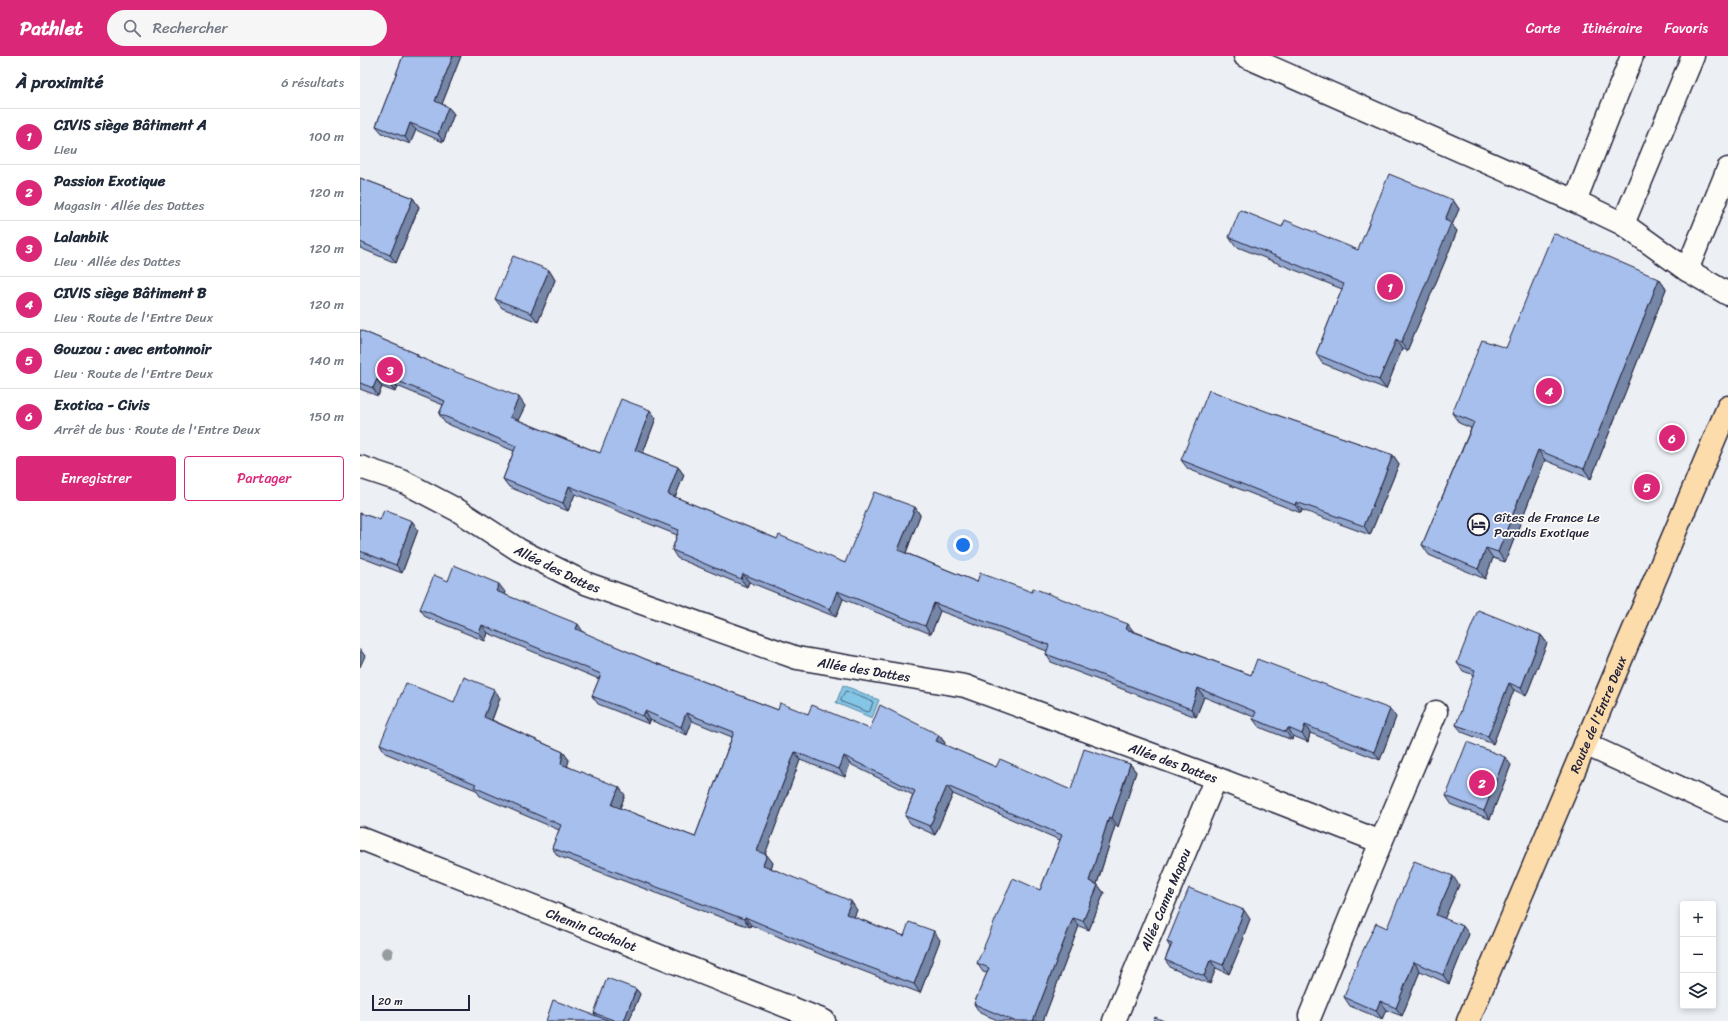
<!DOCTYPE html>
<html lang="fr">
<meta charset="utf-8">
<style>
:root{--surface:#fff;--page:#f6f6f7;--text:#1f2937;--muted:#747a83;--line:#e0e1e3;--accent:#db2777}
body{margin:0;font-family:Sriracha,sans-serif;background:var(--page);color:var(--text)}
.controls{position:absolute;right:12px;bottom:12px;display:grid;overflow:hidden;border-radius:4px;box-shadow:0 2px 6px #0003}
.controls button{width:36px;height:36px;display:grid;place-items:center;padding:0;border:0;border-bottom:1px solid var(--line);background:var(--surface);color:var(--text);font:20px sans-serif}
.scale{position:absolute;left:12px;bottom:10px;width:98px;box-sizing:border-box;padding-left:4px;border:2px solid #22223b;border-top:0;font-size:11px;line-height:14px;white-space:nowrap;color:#22223b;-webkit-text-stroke:3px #fdfcf7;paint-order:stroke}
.you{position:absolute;left:603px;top:489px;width:14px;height:14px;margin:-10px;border:3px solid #fff;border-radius:50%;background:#1a73e8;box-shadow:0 0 0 6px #1a73e833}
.badge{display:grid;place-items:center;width:26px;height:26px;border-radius:50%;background:var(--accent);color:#fff;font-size:13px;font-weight:700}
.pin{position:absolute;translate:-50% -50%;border:2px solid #fff;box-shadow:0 1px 4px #0006}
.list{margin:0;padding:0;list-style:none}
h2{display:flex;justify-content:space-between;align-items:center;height:52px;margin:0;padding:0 16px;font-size:17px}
h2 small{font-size:13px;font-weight:400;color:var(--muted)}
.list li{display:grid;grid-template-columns:26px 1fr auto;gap:12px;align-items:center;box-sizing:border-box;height:56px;padding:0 16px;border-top:1px solid var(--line)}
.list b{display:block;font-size:15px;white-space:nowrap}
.list p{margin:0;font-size:13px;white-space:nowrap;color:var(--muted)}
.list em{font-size:13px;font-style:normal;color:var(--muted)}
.actions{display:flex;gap:8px;padding:12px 16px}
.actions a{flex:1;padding:9px 0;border:1px solid var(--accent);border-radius:4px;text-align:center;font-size:14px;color:var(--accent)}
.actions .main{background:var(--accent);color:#fff}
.icon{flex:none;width:22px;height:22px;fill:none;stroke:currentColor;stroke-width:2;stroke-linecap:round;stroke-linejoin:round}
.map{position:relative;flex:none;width:1368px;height:965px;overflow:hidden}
header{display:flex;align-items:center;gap:24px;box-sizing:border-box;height:56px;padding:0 20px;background:var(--accent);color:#fff}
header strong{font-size:19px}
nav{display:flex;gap:22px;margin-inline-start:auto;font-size:14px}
.search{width:280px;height:36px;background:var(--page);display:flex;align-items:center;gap:10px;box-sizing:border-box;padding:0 14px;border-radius:22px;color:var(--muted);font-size:15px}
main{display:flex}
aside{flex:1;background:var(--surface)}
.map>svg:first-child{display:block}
.water{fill:#84c6e5;stroke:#5d84a1}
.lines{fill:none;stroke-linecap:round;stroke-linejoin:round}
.shore{stroke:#49647f;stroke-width:1}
.minor-casing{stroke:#22223b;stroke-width:25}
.major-casing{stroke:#22223b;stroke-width:25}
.minor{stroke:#fdfcf7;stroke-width:22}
.major{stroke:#fddcac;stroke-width:22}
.tree{fill:#959e9e}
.wall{fill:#90a4cc;stroke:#22223b}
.shaded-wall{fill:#7586a6;stroke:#22223b}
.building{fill:#a7bfed;stroke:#22223b}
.labels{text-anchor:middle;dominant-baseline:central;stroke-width:3.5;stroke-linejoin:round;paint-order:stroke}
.poi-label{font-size:13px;fill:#22223b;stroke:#fdfcf7;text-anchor:start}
.street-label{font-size:13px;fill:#22223b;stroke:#fdfcf7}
</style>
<header>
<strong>Pathlet</strong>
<div class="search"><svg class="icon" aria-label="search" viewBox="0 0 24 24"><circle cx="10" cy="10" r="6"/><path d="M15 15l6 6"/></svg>Rechercher</div>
<nav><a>Carte</a><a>Itinéraire</a><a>Favoris</a></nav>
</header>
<main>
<aside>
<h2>À proximité<small>6 résultats</small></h2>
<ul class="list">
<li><span class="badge">1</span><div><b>CIVIS siège Bâtiment A</b><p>Lieu</p></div><em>100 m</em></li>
<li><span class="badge">2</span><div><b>Passion Exotique</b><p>Magasin · Allée des Dattes</p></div><em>120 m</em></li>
<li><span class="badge">3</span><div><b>Lalanbik</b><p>Lieu · Allée des Dattes</p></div><em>120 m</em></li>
<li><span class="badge">4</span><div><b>CIVIS siège Bâtiment B</b><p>Lieu · Route de l'Entre Deux</p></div><em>120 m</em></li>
<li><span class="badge">5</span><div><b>Gouzou : avec entonnoir</b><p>Lieu · Route de l'Entre Deux</p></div><em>140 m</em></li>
<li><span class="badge">6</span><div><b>Exotica - Civis</b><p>Arrêt de bus · Route de l'Entre Deux</p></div><em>150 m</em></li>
</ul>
<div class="actions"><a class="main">Enregistrer</a><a>Partager</a></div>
</aside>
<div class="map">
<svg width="1368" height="965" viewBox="0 0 1368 965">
<rect width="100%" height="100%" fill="#ecf0f5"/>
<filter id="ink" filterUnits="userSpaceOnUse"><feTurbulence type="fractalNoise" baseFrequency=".025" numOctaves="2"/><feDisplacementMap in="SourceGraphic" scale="8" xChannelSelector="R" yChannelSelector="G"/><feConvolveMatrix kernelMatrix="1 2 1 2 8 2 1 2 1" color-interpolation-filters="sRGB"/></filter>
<g filter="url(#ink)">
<path class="water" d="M483,629L519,644L512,662L476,647Z"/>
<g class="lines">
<path class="shore" d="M486,635L513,646L510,655L508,656L482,646L481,643Z"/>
<defs>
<g id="minor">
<path d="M885,0L1215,145L1263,168L1327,214L1368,238"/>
<path d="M1215,145L1272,0"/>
<path d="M1263,168L1333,0"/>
<path d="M1327,214L1368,113"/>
<path id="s1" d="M0,411L42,425L99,455L159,494L225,527L437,602L605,630L856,722L1021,786"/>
<path d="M1225,688L1368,754"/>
<path id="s2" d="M0,782L464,965"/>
<path d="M950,960L1021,786L1076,656"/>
<path id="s3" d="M754,965L856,722"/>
</g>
<g id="major">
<path id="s4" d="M1108,965L1368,351"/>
</g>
</defs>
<use href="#minor" class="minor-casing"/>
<use href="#major" class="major-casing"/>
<use href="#minor" class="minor"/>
<use href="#major" class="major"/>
</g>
<circle class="tree" cx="27" cy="897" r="6"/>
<path class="wall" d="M43,0H101L82,48L88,51L94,58L83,86L56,74L50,88L22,77L16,70Z
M0,122L53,142L59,151L36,207L0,192Z
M1093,144L1099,153L1092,169L1097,175L1085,205L1047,295L1042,293L1026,333L962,307L956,298L982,233L875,190L869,181L922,171L998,194Z
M189,214L195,224L178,266L142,252L135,243Z
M1299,223L1306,233L1231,423L1185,404L1145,506L1133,502L1125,523L1069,499L1062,489L1111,372L1099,367L1092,357L1146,292Z
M0,274L57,298L59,301L165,350L158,364L240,397L296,362L283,397L318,411L324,419L315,441L417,483L485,507L555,451L560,459L546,497L617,526L773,575L891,619L1036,661L1020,704L950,677L948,686L933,680L932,684L899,671L893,663L894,661L844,641L836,661L691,606L686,598L687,595L580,555L571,578L483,543L476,561L389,526L387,531L317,502L312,494L317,479L215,438L208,455L149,431L143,423L154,395L85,367L79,358L83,349L37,330L35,336L22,331L18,340L0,333Z
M911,357L1033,399L1039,408L1010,479L942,454L941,457L828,413L821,404Z
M0,457L20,464L52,465L58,474L42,517L0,501Z
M88,525L145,536L144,538L224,577L285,603L418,654L448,658L510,673L579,679L585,687L584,689L636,711L711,734L770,708L776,716L758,771L755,770L737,828L744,837L729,874L719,870L683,965H640L620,957L614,948L627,917L623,916L617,907L680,834L700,784L593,738L575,779L551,768L545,760L553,739L490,708L485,721L440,704L405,798L413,807L411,812L497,854L494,861L544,880L580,884L560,937L464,900L391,869L390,871L346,856L198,800L192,792L199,774L120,740L116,734L25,697L20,688L94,646L140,642L132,664L203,696L209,704L207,710L265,739L260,752L335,781L372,681L332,665L327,679L290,664L289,668L238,648L232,640L239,623L128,577L125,585L66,561L60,553Z
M1181,579L1187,587L1166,640L1154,634L1133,688L1102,676L1096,669L1114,619L1103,615L1097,607Z
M1151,709L1130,763L1092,749L1086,740Z
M1099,829L1084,863L1109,878L1089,928L1060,915L1042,960L1026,954L1022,963L990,950L984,941L1027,872Z
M890,863L883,881L884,882L869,918L856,912L850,928L811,912L805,904L810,891L807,886Z
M276,933L280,938L269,965H186L236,960L234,957Z"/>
<path class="shaded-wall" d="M93,0H101L80,53L75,45Z
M88,51L94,58L83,86L78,78Z
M50,67L56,74L50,88L45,81Z
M53,142L59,151L36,207L30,199Z
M1093,144L1099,153L1092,169L1097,175L1085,205L1047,295L1041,287L1085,164Z
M189,214L195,224L178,266L171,257Z
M1299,223L1306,233L1231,423L1224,413Z
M1036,284L1042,293L1026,333L1019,324Z
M31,322L37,330L35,336L29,328Z
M17,323L22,331L18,340L13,332Z
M159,341L165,350L156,369L150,361Z
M290,354L296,362L281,402L275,394Z
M1178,394L1185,404L1145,506L1138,496Z
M1033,399L1039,408L1010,479L1004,470Z
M318,411L324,419L313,446L308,438Z
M209,430L215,438L208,455L203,447Z
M936,446L942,454L941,457L935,449Z
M555,451L560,459L544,502L538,494Z
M52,465L58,474L42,517L36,509Z
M1126,492L1133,502L1125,523L1118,513Z
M383,518L389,526L387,531L381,523Z
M139,528L145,536L142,543L136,535Z
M477,535L483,543L476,561L470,553Z
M574,547L580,555L571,578L565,570Z
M218,568L224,577L216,573Z
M768,568L774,576L766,573Z
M122,569L128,577L125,585L119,577Z
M1181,579L1187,587L1166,640L1161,632Z
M0,593L5,600L0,611Z
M1149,627L1154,634L1133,688L1128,680Z
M838,632L844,641L836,661L831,653Z
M134,633L140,642L130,669L124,661Z
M1030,653L1036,661L1020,704L1014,696Z
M285,655L290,664L289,668L283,660Z
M326,657L332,665L327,679L321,671Z
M945,669L950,677L948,686L942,678Z
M928,672L933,680L932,684L926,676Z
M579,679L585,687L582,694L576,685Z
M203,696L209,704L206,716L201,708Z
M435,696L440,704L403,804L397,795Z
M484,700L490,708L485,721L479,713Z
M1145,701L1151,709L1130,763L1124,755Z
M770,708L776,716L758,771L752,762Z
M587,730L593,738L575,779L570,770Z
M259,731L265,739L258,757L252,749Z
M749,761L755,770L735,834L729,825Z
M407,799L413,807L409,817L403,809Z
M1093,820L1099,829L1082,868L1076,859Z
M738,829L744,837L729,874L723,865Z
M491,845L497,854L492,866L486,858Z
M884,854L890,863L883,881L884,882L869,918L863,909L877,873Z
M385,861L391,869L390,871L384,863Z
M713,862L719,870L683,965H673Z
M1103,870L1109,878L1089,928L1083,919Z
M574,875L580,884L560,937L554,928Z
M850,904L856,912L850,928L844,920Z
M1054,906L1060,915L1042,960L1036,952Z
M276,933L280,938L269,965H264Z
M1020,945L1026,954L1022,963L1016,955Z"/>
<path class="building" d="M43,0H93L75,45L88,51L78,78L50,67L45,81L16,70Z
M1029,118L1093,144L1085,164L1091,167L1079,196L1041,287L1036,284L1019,324L956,298L984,228L869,181L880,154L922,171L925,164L998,194Z
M0,122L53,142L30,199L0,186Z
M1193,177L1299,223L1224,413L1178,394L1138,496L1126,492L1118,513L1062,489L1114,366L1092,357L1122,284L1146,292Z
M153,200L189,214L171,257L135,243Z
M0,274L57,298L56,300L159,341L150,361L240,397L261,343L290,354L275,394L318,411L308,438L417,483L419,479L485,507L514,436L555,451L538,494L617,526L620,517L672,536L673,532L768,568L766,573L891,619L897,603L1030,653L1014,696L945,669L942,678L928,672L926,676L893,663L896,656L838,632L831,653L686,598L689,589L574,547L565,570L477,535L470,553L383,518L381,523L312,494L319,474L209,430L203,447L143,423L156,390L79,358L85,345L31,322L29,328L17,323L13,332L0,327Z
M849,334L911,357L1033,399L1004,470L936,446L935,449L821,404Z
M24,454L52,465L36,509L0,495V457L20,464Z
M94,509L139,528L136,535L218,568L216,573L285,603L418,654L420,647L448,658L452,649L510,673L520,649L579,679L576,685L636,711L640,703L711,734L724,693L770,708L752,762L749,761L729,825L738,829L723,865L713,862L673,965H654L614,948L629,912L617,907L653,822L680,834L702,779L587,730L570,770L545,760L555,735L484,700L479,713L435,696L397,795L407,799L403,809L491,845L486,858L544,880L549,866L574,875L554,928L458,892L385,861L384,863L340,847L192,792L201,769L114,731L116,728L20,688L46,627L94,646L104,621L134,633L124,661L203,696L201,708L259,731L252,749L335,781L374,676L326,657L321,671L285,655L283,660L232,640L241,618L122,569L119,577L60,553L74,519L88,525Z
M1118,554L1181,579L1161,632L1149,627L1128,680L1096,669L1115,614L1097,607Z
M1107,686L1145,701L1124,755L1086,740Z
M1054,805L1093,820L1076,859L1103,870L1083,919L1054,906L1036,952L1020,945L1016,955L984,941L998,905L1016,867L1027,872Z
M829,832L884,854L877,873H878L863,909L850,904L844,920L805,904L812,888L807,886Z
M247,922L276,933L264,965H256L234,957Z
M193,944L250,965H186Z
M795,961L804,965H793Z"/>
</g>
<defs>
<symbol id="hotel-ring" viewBox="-11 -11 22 22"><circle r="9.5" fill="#fdfcf7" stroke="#22223b" stroke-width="1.5"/><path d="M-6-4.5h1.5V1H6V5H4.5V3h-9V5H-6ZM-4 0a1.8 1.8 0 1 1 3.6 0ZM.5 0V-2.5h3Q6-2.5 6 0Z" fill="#22223b"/></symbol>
</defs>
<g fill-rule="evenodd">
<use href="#hotel-ring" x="1106" y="456" width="25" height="25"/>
</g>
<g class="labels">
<g class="poi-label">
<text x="1134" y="461">Gîtes de France Le<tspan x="1134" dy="15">Paradis Exotique</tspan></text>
</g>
<g class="street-label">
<text stroke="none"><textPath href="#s1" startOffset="223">Allée des Dattes</textPath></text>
<text stroke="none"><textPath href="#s1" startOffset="547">Allée des Dattes</textPath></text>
<text stroke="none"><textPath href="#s4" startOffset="333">Route de l'Entre Deux</textPath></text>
<text stroke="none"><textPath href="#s1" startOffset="871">Allée des Dattes</textPath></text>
<text stroke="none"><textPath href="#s3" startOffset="132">Allée Canne Mapou</textPath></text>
<text stroke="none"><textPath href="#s2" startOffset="249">Chemin Cachalot</textPath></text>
</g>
</g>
</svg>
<div class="controls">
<button>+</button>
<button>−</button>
<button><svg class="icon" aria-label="layers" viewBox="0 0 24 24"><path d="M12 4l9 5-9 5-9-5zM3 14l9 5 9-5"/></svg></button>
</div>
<div class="scale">20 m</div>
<div class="you"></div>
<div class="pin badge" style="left:1030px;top:231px">1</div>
<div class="pin badge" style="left:1122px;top:727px">2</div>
<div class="pin badge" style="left:30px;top:314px">3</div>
<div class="pin badge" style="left:1189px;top:335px">4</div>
<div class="pin badge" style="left:1287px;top:431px">5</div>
<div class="pin badge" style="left:1312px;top:382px">6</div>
</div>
</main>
